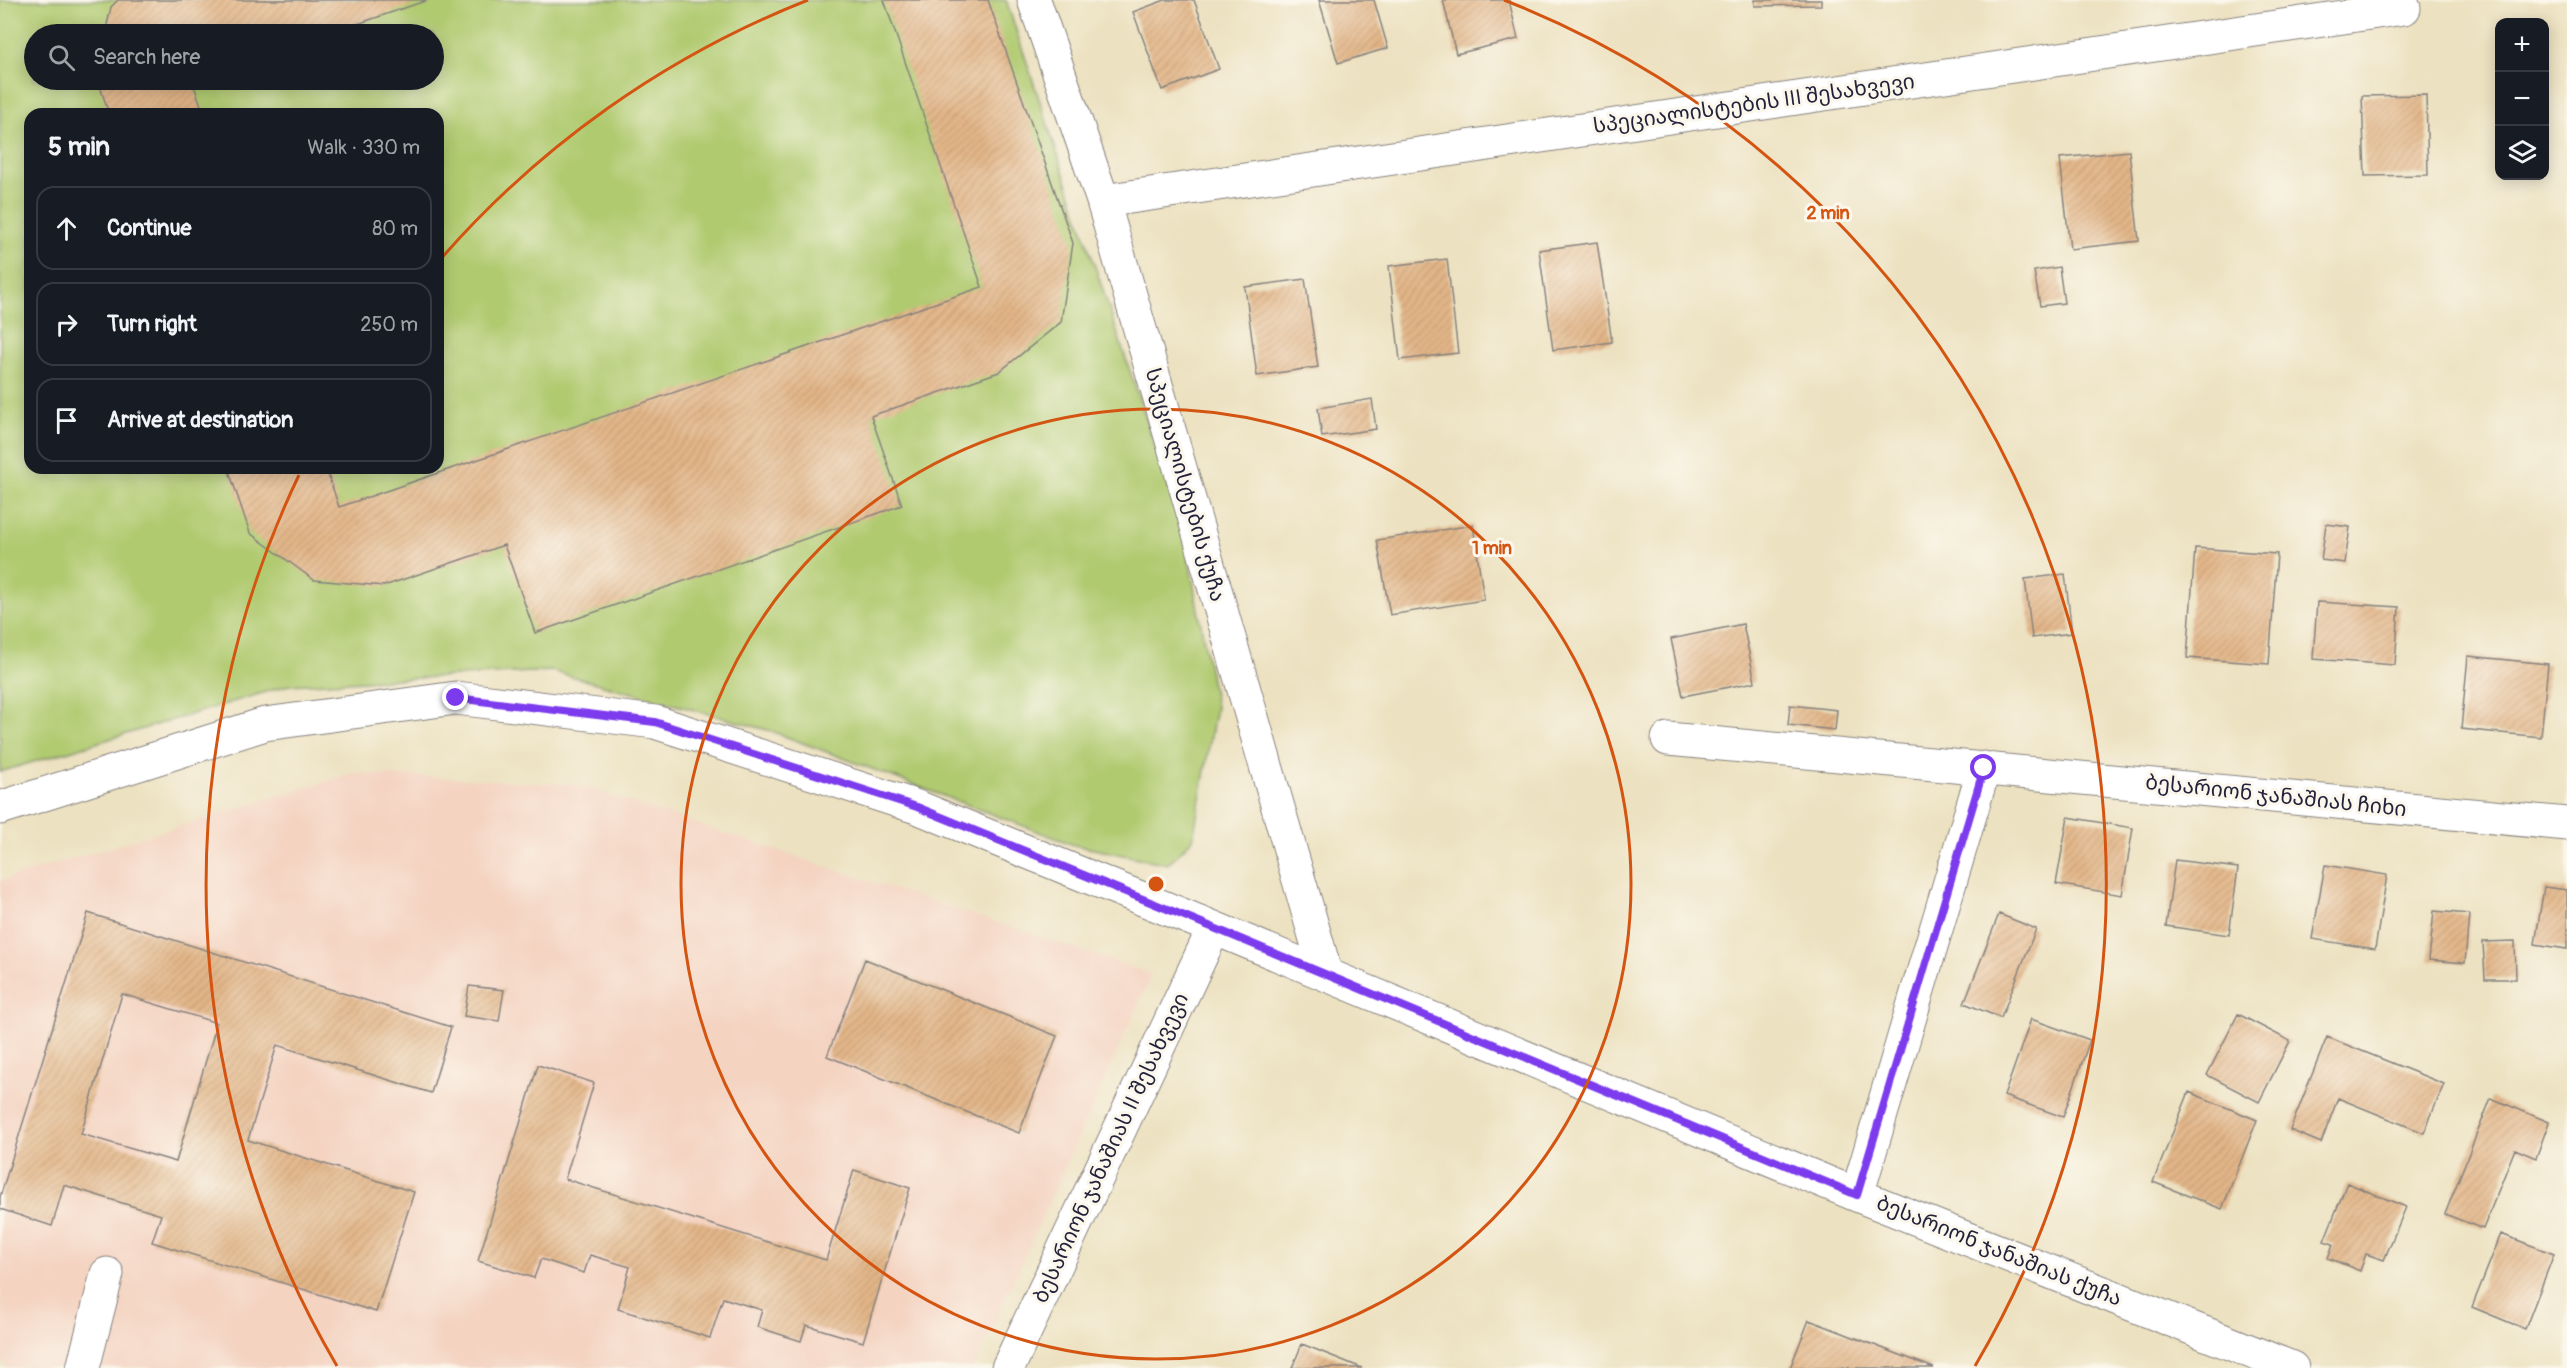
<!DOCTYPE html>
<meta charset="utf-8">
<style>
:root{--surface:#171b24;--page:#242831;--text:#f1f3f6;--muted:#9ea1a6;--line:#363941}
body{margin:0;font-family:Pangolin,"Noto Sans Georgian",sans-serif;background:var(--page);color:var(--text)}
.controls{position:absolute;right:18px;top:18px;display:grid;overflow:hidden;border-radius:12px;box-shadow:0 3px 15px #0003}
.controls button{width:54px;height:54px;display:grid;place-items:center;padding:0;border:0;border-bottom:2px solid var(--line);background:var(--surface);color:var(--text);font:30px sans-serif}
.stop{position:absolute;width:18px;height:18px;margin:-14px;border:4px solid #7c3aed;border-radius:50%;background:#fff}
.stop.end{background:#7c3aed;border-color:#fff;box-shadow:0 2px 6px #0008}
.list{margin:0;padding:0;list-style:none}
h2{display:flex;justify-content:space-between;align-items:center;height:78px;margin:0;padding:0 24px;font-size:26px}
h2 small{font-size:20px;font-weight:400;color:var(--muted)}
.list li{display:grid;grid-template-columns:39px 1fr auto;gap:18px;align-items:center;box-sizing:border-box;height:84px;margin:0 12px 12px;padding:0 12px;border:2px solid var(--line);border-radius:18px}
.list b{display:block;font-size:22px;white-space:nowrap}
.list em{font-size:20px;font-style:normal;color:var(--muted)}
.icon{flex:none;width:33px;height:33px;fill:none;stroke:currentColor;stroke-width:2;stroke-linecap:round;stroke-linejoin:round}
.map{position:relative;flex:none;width:2567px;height:1368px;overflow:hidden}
.search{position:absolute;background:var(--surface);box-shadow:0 3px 15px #0003;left:24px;top:24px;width:420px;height:66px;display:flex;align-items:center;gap:15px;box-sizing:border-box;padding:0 21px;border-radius:33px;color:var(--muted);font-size:22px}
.panel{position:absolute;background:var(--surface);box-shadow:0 3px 15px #0003;left:24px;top:108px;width:420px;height:366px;border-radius:18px}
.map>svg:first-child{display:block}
.built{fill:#f4d3c1}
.park{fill:#b0ca70;stroke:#697656;stroke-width:1.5;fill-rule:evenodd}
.building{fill:url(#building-hatch);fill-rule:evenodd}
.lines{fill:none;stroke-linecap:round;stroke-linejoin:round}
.minor-casing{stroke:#87827e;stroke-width:35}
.minor{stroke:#fff;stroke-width:33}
.route{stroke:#7c3aed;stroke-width:8}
.ring{fill:none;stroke:#d45411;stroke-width:3}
.labels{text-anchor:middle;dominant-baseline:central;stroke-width:6;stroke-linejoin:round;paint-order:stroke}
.street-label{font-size:21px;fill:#22223b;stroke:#fbf7ec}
.centre{fill:#d45411;stroke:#fbf7ec;stroke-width:3}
.ring-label{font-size:18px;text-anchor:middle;font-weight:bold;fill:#d45411;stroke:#fbf7ec;stroke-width:6;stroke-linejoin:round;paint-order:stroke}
</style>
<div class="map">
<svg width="2567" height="1368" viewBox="0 0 2567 1368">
<defs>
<pattern id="building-hatch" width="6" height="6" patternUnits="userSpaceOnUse" patternTransform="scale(1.5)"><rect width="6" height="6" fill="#e3b688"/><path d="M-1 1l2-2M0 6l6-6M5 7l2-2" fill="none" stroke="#c29c76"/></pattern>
</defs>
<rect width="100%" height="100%" fill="#fbf7ec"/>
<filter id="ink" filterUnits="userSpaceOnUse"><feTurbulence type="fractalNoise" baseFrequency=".0167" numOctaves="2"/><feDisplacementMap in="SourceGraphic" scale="12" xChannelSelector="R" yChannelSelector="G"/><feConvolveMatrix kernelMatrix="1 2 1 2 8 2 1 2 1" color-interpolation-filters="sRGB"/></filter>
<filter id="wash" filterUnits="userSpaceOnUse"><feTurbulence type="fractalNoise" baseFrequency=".008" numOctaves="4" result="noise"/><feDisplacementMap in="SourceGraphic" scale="24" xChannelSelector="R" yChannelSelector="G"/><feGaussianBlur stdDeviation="1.35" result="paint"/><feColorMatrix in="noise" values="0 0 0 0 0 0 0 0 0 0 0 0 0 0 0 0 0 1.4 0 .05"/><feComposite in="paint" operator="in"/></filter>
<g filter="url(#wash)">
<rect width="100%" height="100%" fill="#ece1c0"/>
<path class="built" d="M353,773L578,785L1152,974L974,1368H8L0,1358V881Z"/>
<path class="park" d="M0,0H1006L1184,533L1216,707L1193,839L1168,864L1074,845L771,731L552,671L289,685L0,772ZM34,34H434V80H34ZM30,114H438V468H30Z"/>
<g id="blocks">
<path class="building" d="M118,0H428L328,34H105L111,7Z
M884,0H988L1073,243L1061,322L999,372L871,416L902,505L535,633L504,545L384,586L314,580L250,533L228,468H326L339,507L982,287Z
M1165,0H1194L1219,69L1162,90L1133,12Z
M1319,0H1374L1388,48L1338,63Z
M1443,0H1509L1518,39L1456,54Z
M1755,0H1821V5L1755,6Z
M98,80H192L204,114H109Z
M2426,95L2428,175L2365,176L2362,96Z
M2129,151L2139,241L2070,249L2060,158Z
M1597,242L1612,342L1553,350L1539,250Z
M1447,259L1458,353L1400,360L1389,266Z
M2059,267L2064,303L2040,306L2034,271Z
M1305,279L1318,367L1257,376L1245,287Z
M1372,399L1376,429L1322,437L1318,408Z
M2326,524L2350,527L2345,563L2321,560Z
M1473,525L1484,600L1390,615L1377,540Z
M2195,548L2277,554L2269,664L2187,658Z
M2065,574L2072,633L2032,638L2025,579Z
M2317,602L2399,607L2395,665L2313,659Z
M1743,624L1755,682L1683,696L1671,639Z
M2468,656L2548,664L2541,737L2461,729Z
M1790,705L1837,710L1835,730L1788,725Z
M2068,817L2133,828L2122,895L2056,884Z
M2175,860L2238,868L2229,935L2166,926Z
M2325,865L2387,875L2375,949L2312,939Z
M2544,887L2567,890V949L2535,944Z
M2434,911L2469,914L2465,963L2429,960Z
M88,913L451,1027L431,1093L277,1045L248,1140L414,1192L376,1312L152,1242L161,1215L64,1185L52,1226L0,1209V1197ZM122,994L217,1023L176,1162L81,1134Z
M1999,914L2036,929L2001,1018L1964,1003Z
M2515,941L2516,979H2485L2483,942Z
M865,959L1057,1036L1019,1133L827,1056Z
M469,986L504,990L499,1021L464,1016Z
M2238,1014L2290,1041L2259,1102L2207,1075Z
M2031,1019L2090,1040L2063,1117L2004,1096Z
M2327,1037L2444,1084L2424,1133L2338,1098L2321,1143L2290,1130Z
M538,1065L594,1083L565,1179L826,1260L854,1170L910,1188L863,1342L806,1325L801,1341L757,1327L762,1310L723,1298L710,1338L618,1309L630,1267L590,1255L584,1273L541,1259L534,1278L478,1261Z
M2189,1092L2257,1120L2222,1209L2153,1182Z
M2491,1098L2549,1122L2536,1158L2515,1149L2483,1229L2445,1214Z
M2347,1183L2406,1207L2384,1260L2366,1254L2360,1271L2328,1258L2333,1244L2324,1241Z
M2501,1234L2554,1254L2525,1329L2472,1307Z
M1809,1320L1934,1368H1790Z
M1302,1344L1362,1368H1292Z"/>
</g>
</g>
<g filter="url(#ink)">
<use href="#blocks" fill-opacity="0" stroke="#87827e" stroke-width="1.5"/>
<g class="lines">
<defs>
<path id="minor" d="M1034,0L1103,201L1326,974
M1103,201L2404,8
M1668,739L2567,824
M0,808L265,724L456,698L655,722L917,807L1214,928L1857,1195L2292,1368
M1857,1195L1984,768
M83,1368L107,1274
M1008,1368L1214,928"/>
</defs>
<use href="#minor" class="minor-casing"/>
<use href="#minor" class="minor"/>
</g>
</g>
<g class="lines" filter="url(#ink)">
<path class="route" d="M456,698L655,722L917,807L1214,928L1857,1195L1984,768"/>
</g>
<g class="ring">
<circle cx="1156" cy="884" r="475"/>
<path d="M337 1366A950 950 0 0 1 299 475M439 261A950 950 0 0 1 808 0M1504 0A950 950 0 0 1 1975 1366"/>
</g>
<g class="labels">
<g class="street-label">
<text transform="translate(1754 104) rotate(-8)">სპეციალისტების III შესახვევი</text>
<text transform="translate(1185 485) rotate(74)">სპეციალისტების ქუჩა</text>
<text transform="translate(2276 796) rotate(6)">ბესარიონ ჯანაშიას ჩიხი</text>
<text transform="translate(1111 1148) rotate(-65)">ბესარიონ ჯანაშიას II შესახვევი</text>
<text transform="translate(1999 1251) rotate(22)">ბესარიონ ჯანაშიას ქუჩა</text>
</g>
</g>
<circle cx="1156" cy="884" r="9" class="centre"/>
<g class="ring-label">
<text x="1828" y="219">2 min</text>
<text x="1492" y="554">1 min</text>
</g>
</svg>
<div class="controls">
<button>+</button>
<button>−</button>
<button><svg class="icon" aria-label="layers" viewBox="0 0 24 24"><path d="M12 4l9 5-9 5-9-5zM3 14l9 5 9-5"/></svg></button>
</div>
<div class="stop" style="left:1984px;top:768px"></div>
<div class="stop end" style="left:456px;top:698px"></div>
<div class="search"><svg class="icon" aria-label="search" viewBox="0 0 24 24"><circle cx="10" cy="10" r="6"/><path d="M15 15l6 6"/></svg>Search here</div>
<section class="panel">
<h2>5 min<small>Walk · 330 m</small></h2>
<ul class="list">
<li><svg class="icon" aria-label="ahead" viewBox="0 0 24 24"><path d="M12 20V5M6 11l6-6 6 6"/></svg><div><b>Continue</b></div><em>80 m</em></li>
<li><svg class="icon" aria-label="right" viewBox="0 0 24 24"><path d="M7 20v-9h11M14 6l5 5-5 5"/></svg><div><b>Turn right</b></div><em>250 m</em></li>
<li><svg class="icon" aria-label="arrive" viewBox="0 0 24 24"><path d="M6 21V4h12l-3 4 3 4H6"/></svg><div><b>Arrive at destination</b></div></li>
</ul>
</section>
</div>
